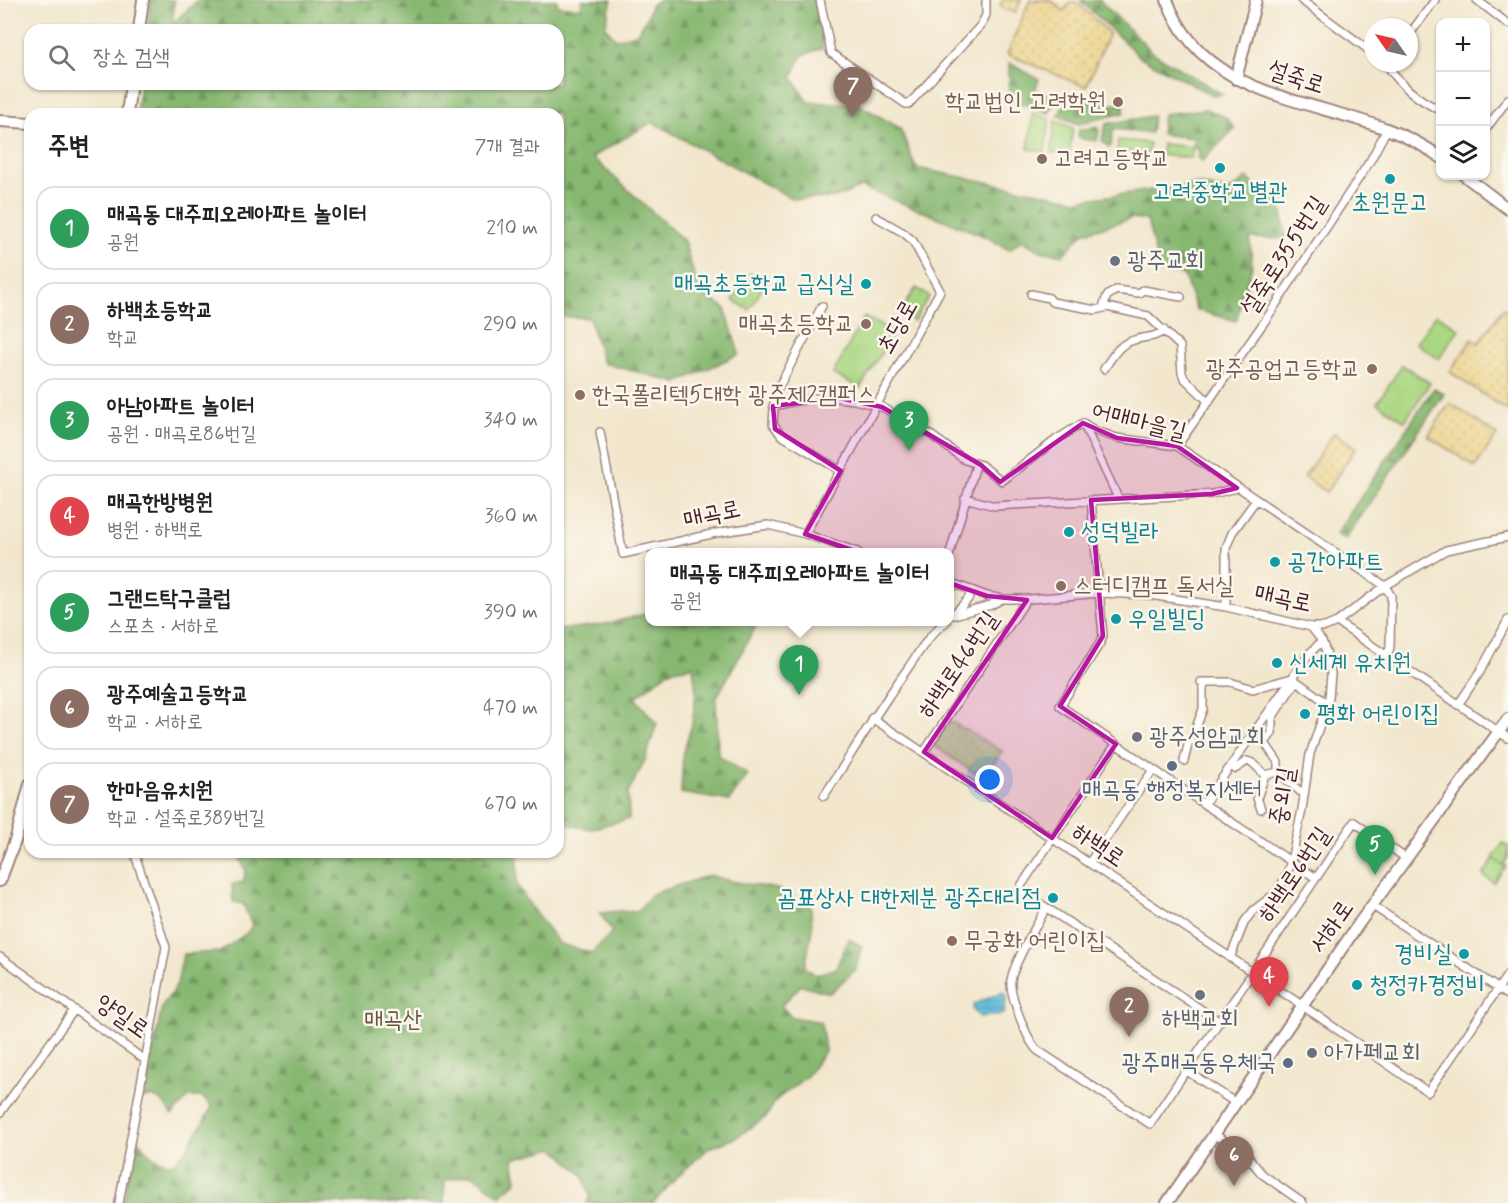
<!DOCTYPE html>
<html lang="ko">
<meta charset="utf-8">
<style>
:root{--surface:#fff;--page:#f2f2f2;--text:#202124;--muted:#757577;--line:#e0e0e0;--accent:#2563eb}
body{margin:0;font-family:Mynerve,"Poor Story",sans-serif;background:var(--page);color:var(--text)}
.controls{position:absolute;right:18px;top:18px;display:grid;overflow:hidden;border-radius:12px;box-shadow:0 2px 4px #0004}
.controls button{width:54px;height:54px;display:grid;place-items:center;padding:0;border:0;border-bottom:2px solid var(--line);background:var(--surface);color:var(--text);font:30px sans-serif}
.compass{position:absolute;left:1364px;top:18px;width:54px;height:54px;border-radius:50%;background:var(--surface);box-shadow:0 2px 4px #0004;rotate:304deg}
.you{position:absolute;left:990px;top:780px;width:21px;height:21px;margin:-15px;border:4px solid #fff;border-radius:50%;background:#1a73e8;box-shadow:0 0 0 9px #1a73e833}
.badge{display:grid;place-items:center;width:39px;height:39px;border-radius:50%;background:var(--accent);color:#fff;font-size:20px;font-weight:700}
.pin{position:absolute;translate:-50% -50px;filter:drop-shadow(0 2px 3px #0008)}
.pin::after{content:'';position:absolute;top:32px;width:21px;height:18px;background:inherit;clip-path:polygon(0 0,100% 0,50% 100%)}
.popup{position:absolute;left:645px;top:548px;width:309px;height:78px;box-sizing:border-box;display:grid;place-content:center;border-radius:12px;background:var(--surface);filter:drop-shadow(0 2px 4px #0005);font-size:20px;white-space:nowrap;color:var(--muted)}
.popup b{font-size:22px;color:var(--text)}
.popup::after{content:'';position:absolute;left:50%;top:100%;margin-left:-12px;border:12px solid transparent;border-top-color:var(--surface)}
.list{margin:0;padding:0;list-style:none}
h2{display:flex;justify-content:space-between;align-items:center;height:78px;margin:0;padding:0 24px;font-size:26px}
h2 small{font-size:20px;font-weight:400;color:var(--muted)}
.list li{display:grid;grid-template-columns:39px 1fr auto;gap:18px;align-items:center;box-sizing:border-box;height:84px;margin:0 12px 12px;padding:0 12px;border:2px solid var(--line);border-radius:18px}
.list b{display:block;font-size:22px;white-space:nowrap}
.list p{margin:0;font-size:20px;white-space:nowrap;color:var(--muted)}
.list em{font-size:20px;font-style:normal;color:var(--muted)}
.icon{flex:none;width:33px;height:33px;fill:none;stroke:currentColor;stroke-width:2;stroke-linecap:round;stroke-linejoin:round}
.map{position:relative;flex:none;width:1508px;height:1203px;overflow:hidden}
.search{position:absolute;background:var(--surface);box-shadow:0 2px 4px #0004;left:24px;top:24px;width:540px;height:66px;display:flex;align-items:center;gap:15px;box-sizing:border-box;padding:0 21px;border-radius:18px;color:var(--muted);font-size:22px}
.panel{position:absolute;background:var(--surface);box-shadow:0 2px 4px #0004;left:24px;top:108px;width:540px;height:750px;border-radius:18px}
.map>svg:first-child{display:block}
.grass{fill:#aad783;stroke:#7a7b57;stroke-width:1.5}
.forest{fill:url(#forest-firs);stroke:#686c4e;stroke-width:1.5}
.sand{fill:url(#sand-dots);stroke:#9c7c64;stroke-width:1.5}
.park{fill:url(#park-dots);stroke:#7a7b57;stroke-width:1.5}
.water{fill:url(#water-rules);stroke:#516c81;stroke-width:1.5}
.lines{fill:none;stroke-linecap:round;stroke-linejoin:round}
.street-casing{stroke:#9e837c;stroke-width:10}
.secondary-casing{stroke:#9e837c;stroke-width:14}
.street{stroke:#fff;stroke-width:7}
.secondary{stroke:#fff;stroke-width:10}
.marked{fill:#b5179e;fill-opacity:0.2;stroke:#b5179e;stroke-width:4.5;stroke-linejoin:round}
.education-dot{fill:#8d6e63;stroke:#fbf7ec;stroke-width:2}
.culture-dot{fill:#0f9aa8;stroke:#fbf7ec;stroke-width:2}
.worship-dot{fill:#6b7280;stroke:#fbf7ec;stroke-width:2}
.service-dot{fill:#5c6f8a;stroke:#fbf7ec;stroke-width:2}
.labels{text-anchor:middle;dominant-baseline:central;stroke-width:5;stroke-linejoin:round;paint-order:stroke}
.street-label{font-size:24px;fill:#4a1f2b;stroke:#fbf7ec}
.education-label{font-size:24px;fill:#785e54;stroke:#fbf7ec;text-anchor:start}
.culture-label{font-size:24px;fill:#0d838f;stroke:#fbf7ec;text-anchor:start}
.worship-label{font-size:24px;fill:#5b616d;stroke:#fbf7ec;text-anchor:start}
.service-label{font-size:24px;fill:#4e5e75;stroke:#fbf7ec}
.park-label{font-size:24px;fill:#675645;stroke:#fbf7ec}
</style>
<div class="map">
<svg width="1508" height="1203" viewBox="0 0 1508 1203">
<defs>
<pattern id="forest-firs" width="22" height="20" patternUnits="userSpaceOnUse" patternTransform="scale(1.5)"><rect width="22" height="20" fill="#87b871"/><path d="M5 1l3.5 6h-7zM16 11l3.5 6h-7z" fill="#70955d"/></pattern>
<pattern id="sand-dots" width="8" height="8" patternUnits="userSpaceOnUse" patternTransform="scale(1.5)"><rect width="8" height="8" fill="#eeda9e"/><path d="M2 2h.1M6 6h.1" fill="none" stroke="#cebb88" stroke-width="1.8" stroke-linecap="round"/></pattern>
<pattern id="park-dots" width="8" height="8" patternUnits="userSpaceOnUse" patternTransform="scale(1.5)"><rect width="8" height="8" fill="#aad783"/><path d="M2 2h.1M6 6h.1" fill="none" stroke="#94b871" stroke-width="1.8" stroke-linecap="round"/></pattern>
<pattern id="water-rules" width="6" height="5" patternUnits="userSpaceOnUse" patternTransform="scale(1.5)"><rect width="6" height="5" fill="#58bad7"/><path d="M0 2.5h6" fill="none" stroke="#4b97af"/></pattern>
</defs>
<rect width="100%" height="100%" fill="#fbf7ec"/>
<filter id="ink" filterUnits="userSpaceOnUse"><feTurbulence type="fractalNoise" baseFrequency=".0167" numOctaves="2"/><feDisplacementMap in="SourceGraphic" scale="12" xChannelSelector="R" yChannelSelector="G"/><feConvolveMatrix kernelMatrix="1 2 1 2 8 2 1 2 1" color-interpolation-filters="sRGB"/></filter>
<filter id="wash" filterUnits="userSpaceOnUse"><feTurbulence type="fractalNoise" baseFrequency=".008" numOctaves="4" result="noise"/><feDisplacementMap in="SourceGraphic" scale="24" xChannelSelector="R" yChannelSelector="G"/><feGaussianBlur stdDeviation="1.35" result="paint"/><feColorMatrix in="noise" values="0 0 0 0 0 0 0 0 0 0 0 0 0 0 0 0 0 1.4 0 .05"/><feComposite in="paint" operator="in"/></filter>
<g filter="url(#wash)">
<rect width="100%" height="100%" fill="#f2e7cd"/>
<path class="grass" d="M1033,113L1050,119L1045,152L1028,149Z
M1055,121L1073,128L1069,155L1051,153Z
M1118,140L1149,143L1148,154L1117,151Z
M1162,144L1193,147L1191,158L1161,155Z
M1436,314L1459,329L1439,359L1416,343Z
M864,317L894,332L860,388L833,374Z
M1402,365L1430,383L1405,421L1377,403Z
M1494,858L1506,866L1494,883L1483,875Z"/>
<path class="forest" d="M151,0H174L173,23L198,0H557L558,6L581,8L582,0H612L605,27L616,39L636,34L647,18L651,5L659,0H815L823,48L802,55L792,77L808,102L858,104L900,128L916,168L1078,200L1198,184L1229,191L1247,178L1281,207L1286,239L1250,238L1252,266L1236,321L1196,310L1184,275L1160,272L1147,220L1132,218L1083,233L1063,255L1041,251L1021,240L1009,250L989,238L861,187L835,198L793,199L652,122L592,157L684,241L699,291L725,308L739,354L677,383L603,363L589,318L558,316V114H136L140,84H558V30H147Z
M1082,0H1099L1155,54L1222,94L1214,95L1202,90L1140,57L1081,1Z
M1009,63L1039,79L1035,90L1057,98L1049,113L1009,99Z
M1090,98L1102,102L1103,105L1124,104V113L1079,124L1058,116L1066,101L1086,109Z
M1206,109L1225,117L1235,128L1202,161L1198,159L1199,150L1193,147L1194,138L1161,134L1163,114Z
M1153,116L1151,133L1113,129L1111,147H1108L1102,140L1106,124Z
M1096,127L1099,130L1097,141L1082,139L1078,136L1079,130Z
M1434,388L1444,394L1345,540L1336,534Z
M649,613V622H758L716,699L718,755L748,775L729,801L681,793L683,752L692,725L696,692L693,666L669,671L635,698L657,724L645,760L628,793L629,819L590,829L558,823V630L606,624Z
M227,852H518L517,885L535,913L560,944L592,953L612,932L600,913L619,911L637,912L652,894L710,875L730,881L777,889L811,907L812,930L805,967L816,975L836,968L849,939L862,946L856,969L830,993L801,985L781,1006L792,1017L821,1022L825,1051L807,1076L776,1100L766,1117L735,1138L709,1148L680,1174L653,1203H587L590,1196L583,1175L554,1148L513,1159L517,1181L500,1196L472,1174L445,1180L444,1203H123L135,1136C145,1151 154,1161 173,1164L189,1146L212,1107L202,1097H189L172,1115L163,1102L152,1096L143,1099L162,1007L177,985L183,954L220,952L248,932L252,925L243,904L233,902L232,884L243,882L246,871L238,856Z"/>
<path class="sand" d="M1003,0H1021L1015,13L1000,6Z
M1030,0H1050L1064,11L1071,2H1076L1109,33L1086,87L1007,54Z
M1503,308L1508,311V411L1450,372L1472,339L1479,343Z
M1450,403L1497,435L1475,467L1428,436Z
M1334,433L1356,448L1326,492L1304,477Z"/>
<path class="park" d="M750,273L766,283L749,310L733,300Z
M916,288L929,296L914,321L908,317L906,303Z
M948,720L1002,751L983,779L930,743Z
M1503,843L1508,846V858L1503,865L1493,858Z"/>
<path class="water" d="M1002,992L1007,994L1004,1014L980,1017L973,1010L974,1004Z"/>
</g>
<g filter="url(#ink)">
<g class="lines">
<defs>
<path id="street" d="M820,0L831,53L906,104H909L981,25L986,15V0
M1301,0L1373,53
M1477,0L1508,24
M1409,35L1435,0
M1386,63C1399,84 1418,100 1440,110
M1486,129L1508,99
M1031,294L1049,298L1052,302L1096,310L1107,307L1148,316L1180,346L1182,373L1184,378L1209,402
M822,306L775,394L773,424L781,435L841,471
M1103,307L1107,296L1116,290L1139,293L1143,290L1181,297
M1104,369C1111,359 1118,345 1131,341C1143,336 1155,339 1164,330
M773,406L807,399L830,397L854,400L882,407L928,433L965,460L981,465L1002,481L1057,439L1083,423
M1083,423L1096,431L1117,438L1177,446L1385,586L1391,596L1390,647L1387,657
M1083,423L1118,498
M600,432L623,554L716,533L768,525L805,534L858,552
M1177,446L1267,318L1370,161L1387,129
M965,498L995,506L1212,494L1237,488
M1091,500L1103,636L1100,643L1060,706L1204,804L1316,878
M805,534L940,291L913,241L904,233L876,217
M949,556L976,465
M949,582L987,596L1004,599H1030L1100,593L1150,595L1226,607L1311,627H1325L1337,622L1385,586L1446,550L1508,537
M1226,607V548L1232,533L1256,500
M953,615L968,599L972,590
M954,615L991,605L1002,599
M1337,622L1508,738
M1322,641L1309,654L1292,678L1327,703
M1201,682H1230L1253,689L1292,678
M1458,705L1480,672L1508,620
M872,718L1303,1006L1428,1092L1508,974
M1116,744L1021,886V891L1220,1022
M924,752L1027,599
M1184,761L1189,741H1191L1203,709V687L1206,682
M1235,769L1247,761L1253,763L1265,775
M1278,772V762L1265,743L1272,733V718L1296,681
M824,796C852,753 878,710 908,668C919,652 930,633 946,622
M1204,804L1292,678
M1261,809L1257,798L1265,775L1278,772L1304,795
M1089,863L1153,770
M1373,906L1508,995
M1046,908C1036,927 1015,960 1011,980C1009,994 1027,1040 1037,1050L1150,1124L1354,822L1407,859
M0,957L145,1060
M1230,958L1245,921L1254,910L1276,893L1286,877L1291,861L1302,810L1310,754L1329,698L1331,674L1329,660L1322,641L1311,627
M1187,1071L1236,1103
M0,1113L74,1010
M1214,1134L1248,1157L1262,1174L1303,1203
M119,1203L166,947L134,852"/>
<path id="secondary" d="M1167,0C1210,117 1355,94 1440,157
M139,30L143,0
M1236,79L1256,0
M127,114L131,84
M0,121L30,123
M1465,176L1508,209
M0,881L16,838L30,784
M1167,1203L1360,922L1508,719"/>
</defs>
<use href="#street" class="street-casing"/>
<use href="#secondary" class="secondary-casing"/>
<use href="#street" class="street"/>
<use href="#secondary" class="secondary"/>
</g>
</g>
<path class="marked" d="M840,398L882,407L981,465L1000,482L1083,423L1117,438L1177,446L1237,488L1212,494L1091,500L1103,636L1060,706L1116,744L1052,838L924,752L1027,600L987,596L805,534L841,471L775,429L773,406Z"/>
<g class="education-dot">
<circle cx="1118" cy="102" r="6"/>
<circle cx="1042" cy="159" r="6"/>
<circle cx="866" cy="324" r="6"/>
<circle cx="1372" cy="369" r="6"/>
<circle cx="580" cy="395" r="6"/>
<circle cx="1061" cy="586" r="6"/>
<circle cx="952" cy="941" r="6"/>
</g>
<g class="culture-dot">
<circle cx="1220" cy="168" r="6"/>
<circle cx="1390" cy="179" r="6"/>
<circle cx="866" cy="284" r="6"/>
<circle cx="1069" cy="532" r="6"/>
<circle cx="1275" cy="562" r="6"/>
<circle cx="1116" cy="619" r="6"/>
<circle cx="1277" cy="663" r="6"/>
<circle cx="1305" cy="714" r="6"/>
<circle cx="1053" cy="898" r="6"/>
<circle cx="1464" cy="954" r="6"/>
<circle cx="1357" cy="985" r="6"/>
</g>
<g class="worship-dot">
<circle cx="1115" cy="261" r="6"/>
<circle cx="1137" cy="737" r="6"/>
<circle cx="1200" cy="995" r="6"/>
<circle cx="1312" cy="1053" r="6"/>
</g>
<g class="service-dot">
<circle cx="1172" cy="766" r="6"/>
<circle cx="1288" cy="1063" r="6"/>
</g>
<g class="labels">
<g class="street-label">
<text transform="translate(1296 78) rotate(18)">설죽로</text>
<text transform="translate(1284 256) rotate(-57)">설죽로355번길</text>
<text transform="translate(898 327) rotate(-61)">초당로</text>
<text transform="translate(1139 422) rotate(14)">어매마을길</text>
<text transform="translate(712 515) rotate(-12)">매곡로</text>
<text transform="translate(1283 599) rotate(12)">매곡로</text>
<text transform="translate(959 665) rotate(-56)">하백로46번길</text>
<text transform="translate(1283 796) rotate(-81)">중외길</text>
<text transform="translate(1098 846) rotate(34)">하백로</text>
<text transform="translate(1295 875) rotate(-56)">하백로6번길</text>
<text transform="translate(1332 927) rotate(-55)">서하로</text>
<text transform="translate(122 1017) rotate(35)">양일로</text>
</g>
<g class="education-label">
<text x="1106" y="102" text-anchor="end">학교법인 고려학원</text>
<text x="1054" y="159">고려고등학교</text>
<text x="854" y="324" text-anchor="end">매곡초등학교</text>
<text x="1360" y="369" text-anchor="end">광주공업고등학교</text>
<text x="592" y="395">한국폴리텍5대학 광주제2캠퍼스</text>
<text x="1073" y="586">스터디캠프 독서실</text>
<text x="964" y="941">무궁화 어린이집</text>
</g>
<g class="culture-label">
<text x="1220" y="192" text-anchor="middle">고려중학교별관</text>
<text x="1390" y="203" text-anchor="middle">초원문고</text>
<text x="854" y="284" text-anchor="end">매곡초등학교 급식실</text>
<text x="1081" y="532">성덕빌라</text>
<text x="1287" y="562">공간아파트</text>
<text x="1128" y="619">우일빌딩</text>
<text x="1289" y="663">신세계 유치원</text>
<text x="1317" y="714">평화 어린이집</text>
<text x="1041" y="898" text-anchor="end">곰표상사 대한제분 광주대리점</text>
<text x="1452" y="954" text-anchor="end">경비실</text>
<text x="1369" y="985">청정카경정비</text>
</g>
<g class="worship-label">
<text x="1127" y="261">광주교회</text>
<text x="1149" y="737">광주성암교회</text>
<text x="1200" y="1019" text-anchor="middle">하백교회</text>
<text x="1324" y="1053">아가페교회</text>
</g>
<g class="service-label">
<text x="1172" y="790">매곡동 행정복지센터</text>
<text x="1276" y="1063" text-anchor="end">광주매곡동우체국</text>
</g>
<g class="park-label">
<text x="393" y="1020">매곡산</text>
</g>
</g>
</svg>
<div class="controls">
<button>+</button>
<button>−</button>
<button><svg class="icon" aria-label="layers" viewBox="0 0 24 24"><path d="M12 4l9 5-9 5-9-5zM3 14l9 5 9-5"/></svg></button>
</div>
<svg class="compass" viewBox="-18 -18 36 36"><path d="M0-13l5 13h-10z" fill="#e53935"/><path d="M0 13l5-13h-10z" fill="#757577"/></svg>
<div class="you"></div>
<div class="pin badge" style="left:799px;top:695px;background:#2e9e5b">1</div>
<div class="popup"><b>매곡동 대주피오레아파트 놀이터</b>공원</div>
<div class="pin badge" style="left:1129px;top:1037px;background:#8d6e63">2</div>
<div class="pin badge" style="left:909px;top:451px;background:#2e9e5b">3</div>
<div class="pin badge" style="left:1269px;top:1007px;background:#e0444e">4</div>
<div class="pin badge" style="left:1375px;top:875px;background:#2e9e5b">5</div>
<div class="pin badge" style="left:1234px;top:1186px;background:#8d6e63">6</div>
<div class="pin badge" style="left:853px;top:117px;background:#8d6e63">7</div>
<div class="search"><svg class="icon" aria-label="search" viewBox="0 0 24 24"><circle cx="10" cy="10" r="6"/><path d="M15 15l6 6"/></svg>장소 검색</div>
<section class="panel">
<h2>주변<small>7개 결과</small></h2>
<ul class="list">
<li><span class="badge" style="background:#2e9e5b">1</span><div><b>매곡동 대주피오레아파트 놀이터</b><p>공원</p></div><em>210 m</em></li>
<li><span class="badge" style="background:#8d6e63">2</span><div><b>하백초등학교</b><p>학교</p></div><em>290 m</em></li>
<li><span class="badge" style="background:#2e9e5b">3</span><div><b>아남아파트 놀이터</b><p>공원 · 매곡로86번길</p></div><em>340 m</em></li>
<li><span class="badge" style="background:#e0444e">4</span><div><b>매곡한방병원</b><p>병원 · 하백로</p></div><em>360 m</em></li>
<li><span class="badge" style="background:#2e9e5b">5</span><div><b>그랜드탁구클럽</b><p>스포츠 · 서하로</p></div><em>390 m</em></li>
<li><span class="badge" style="background:#8d6e63">6</span><div><b>광주예술고등학교</b><p>학교 · 서하로</p></div><em>470 m</em></li>
<li><span class="badge" style="background:#8d6e63">7</span><div><b>한마음유치원</b><p>학교 · 설죽로389번길</p></div><em>670 m</em></li>
</ul>
</section>
</div>
